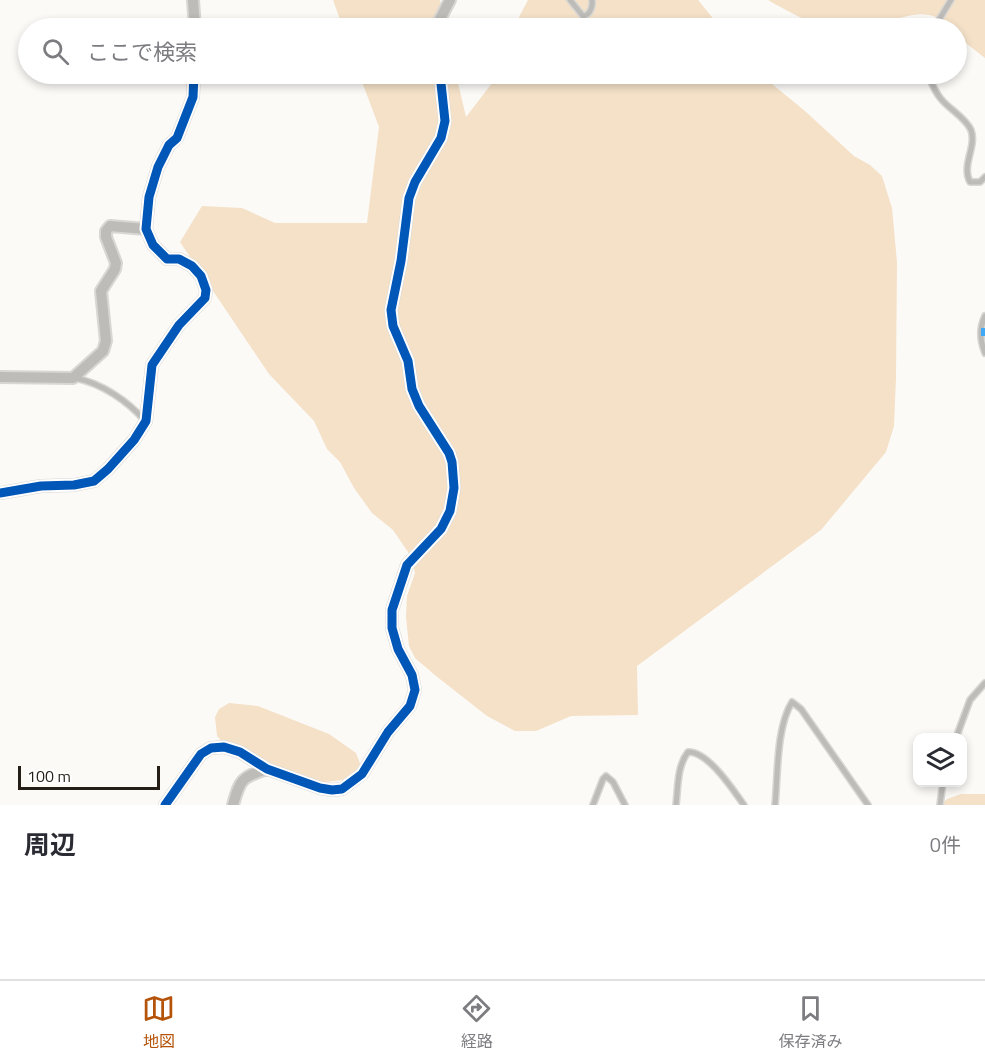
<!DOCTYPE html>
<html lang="ja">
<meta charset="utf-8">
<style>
:root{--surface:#fff;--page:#f7f7f7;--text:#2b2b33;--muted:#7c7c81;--line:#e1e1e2;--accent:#b45309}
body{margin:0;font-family:"Titillium Web","Noto Sans JP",sans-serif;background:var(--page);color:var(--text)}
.controls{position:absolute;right:18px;bottom:18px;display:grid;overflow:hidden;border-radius:12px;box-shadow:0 3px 9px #0003}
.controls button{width:54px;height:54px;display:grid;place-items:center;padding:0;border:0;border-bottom:2px solid var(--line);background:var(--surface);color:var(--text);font:30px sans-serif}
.scale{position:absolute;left:18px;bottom:15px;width:142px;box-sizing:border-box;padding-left:6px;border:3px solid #241e16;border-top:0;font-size:16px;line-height:21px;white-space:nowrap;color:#241e16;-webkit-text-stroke:4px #fff;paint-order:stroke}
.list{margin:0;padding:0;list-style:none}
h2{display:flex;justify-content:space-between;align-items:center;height:78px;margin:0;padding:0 24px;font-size:26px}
h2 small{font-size:20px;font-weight:400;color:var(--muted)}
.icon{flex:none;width:33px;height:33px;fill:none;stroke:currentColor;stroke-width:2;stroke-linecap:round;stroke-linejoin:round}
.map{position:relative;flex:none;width:985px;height:805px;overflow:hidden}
.search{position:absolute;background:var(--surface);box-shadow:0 3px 9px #0003;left:18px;right:18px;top:18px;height:66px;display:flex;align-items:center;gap:15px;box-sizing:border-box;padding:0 21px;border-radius:33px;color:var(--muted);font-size:22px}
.sheet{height:174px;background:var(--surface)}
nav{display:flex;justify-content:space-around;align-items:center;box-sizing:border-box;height:84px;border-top:2px solid var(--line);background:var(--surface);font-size:16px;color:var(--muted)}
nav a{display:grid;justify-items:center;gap:3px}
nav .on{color:var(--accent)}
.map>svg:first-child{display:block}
.green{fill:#f4e1c8}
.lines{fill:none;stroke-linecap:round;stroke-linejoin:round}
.service-casing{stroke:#d9d7d4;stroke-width:8}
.minor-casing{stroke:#d9d7d4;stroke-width:14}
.service{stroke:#bebcb9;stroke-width:5}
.minor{stroke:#bebcb9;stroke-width:10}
.quiet{stroke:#3fa9f5;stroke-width:8;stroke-dasharray:15 8;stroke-linecap:butt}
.cycleway-casing{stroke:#fff;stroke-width:13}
.cycleway{stroke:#0057b8;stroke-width:9}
</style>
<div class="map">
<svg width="985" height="805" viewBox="0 0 985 805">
<rect width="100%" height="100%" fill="#fcfaf7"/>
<path class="green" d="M333,0H440L446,28H343Z
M528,0H698L721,28H515L519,17Z
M768,0H985V58L967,44L957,32L956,28H953C921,0 899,23 864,28C857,29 848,29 841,28C814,27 791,13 768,0Z
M359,74H456L466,117L499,74H760L805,111L854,156L870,165L882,176L892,208L897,262L896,378L894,426L886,452L821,530L637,666L638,715L571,716L536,731H515L487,716L436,676L415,658L409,646L406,617L407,596L415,573L410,555L393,530L372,513L354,488L340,462L327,449L314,421L269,374L180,242L202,206L242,208L275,223H367L379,127Z
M229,703L258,706L329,734L356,753L361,766L360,778L317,783L235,757L217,736L215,717L219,709Z
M961,794H985V805H940L947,799Z"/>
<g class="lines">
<defs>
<path id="service" d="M570,0L583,16C590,15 593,7 592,0
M934,28L951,0
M928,74C931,82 935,92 941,99C950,110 965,117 971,130C977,147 961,165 970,182H980L985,177
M985,316C979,329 980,340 985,353
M75,378C101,383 128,401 145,421
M956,738L970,700L985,683
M593,805L603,779L606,776L613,782L625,805
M676,805C678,788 677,766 688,752C708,751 733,790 744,805
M775,805C778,775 776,728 792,702L801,709L868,805
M940,805L943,782"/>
<path id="minor" d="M193,0L195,28
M438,28L439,21L450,0
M0,377L73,378L103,351L106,341L101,291L115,269L116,263L106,237V231L110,226L146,229
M0,493L41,486L74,485L94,481L108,469L134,440L146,421L152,365L179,325L205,298L206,290L201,276L192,266L179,259H167L153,245L146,229L149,197L158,167L169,145L177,138L193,97L194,74
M165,805L201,754L211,748L224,747L240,752L267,769L320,788L332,790L342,789L362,774L388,732L410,706L415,690L412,675L398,649L392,628V610L407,565L441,529L450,511L454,488L452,462L449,453L419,406L412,389L408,361L393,326L391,310L401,261L409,198L415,182L441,138L445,121L440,74
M233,805C240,779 242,777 267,769"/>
</defs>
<use href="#service" class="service-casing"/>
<use href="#minor" class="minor-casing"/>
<use href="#service" class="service"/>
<use href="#minor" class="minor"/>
<path class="quiet" d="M981,332H985"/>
<defs>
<path id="cycleway" d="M0,493L41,486L74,485L94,481L108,469L134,440L146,421L152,365L179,325L205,298L206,290L201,276L192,266L179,259H167L153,245L146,229L149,197L158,167L169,145L177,138L193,97L194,74
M165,805L201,754L211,748L224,747L240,752L267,769L320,788L332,790L342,789L362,774L388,732L410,706L415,690L412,675L398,649L392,628V610L407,565L441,529L450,511L454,488L452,462L449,453L419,406L412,389L408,361L393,326L391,310L401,261L409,198L415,182L441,138L445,121L440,74"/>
</defs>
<use href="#cycleway" class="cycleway-casing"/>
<use href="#cycleway" class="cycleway"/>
</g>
</svg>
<div class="controls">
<button><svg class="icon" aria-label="layers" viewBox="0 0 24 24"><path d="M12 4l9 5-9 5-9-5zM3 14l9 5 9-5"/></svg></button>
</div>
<div class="scale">100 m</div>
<div class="search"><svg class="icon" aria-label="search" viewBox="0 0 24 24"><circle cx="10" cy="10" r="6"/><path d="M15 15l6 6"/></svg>ここで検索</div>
</div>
<section class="sheet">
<h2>周辺<small>0件</small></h2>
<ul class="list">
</ul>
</section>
<nav>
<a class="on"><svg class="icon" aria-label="map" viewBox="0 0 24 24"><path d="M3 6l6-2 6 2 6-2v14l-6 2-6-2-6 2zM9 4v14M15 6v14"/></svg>地図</a>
<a><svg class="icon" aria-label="directions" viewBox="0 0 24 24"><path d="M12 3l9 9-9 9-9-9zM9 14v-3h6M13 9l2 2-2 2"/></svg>経路</a>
<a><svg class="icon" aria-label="saved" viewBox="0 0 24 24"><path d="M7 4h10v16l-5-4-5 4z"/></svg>保存済み</a>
</nav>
